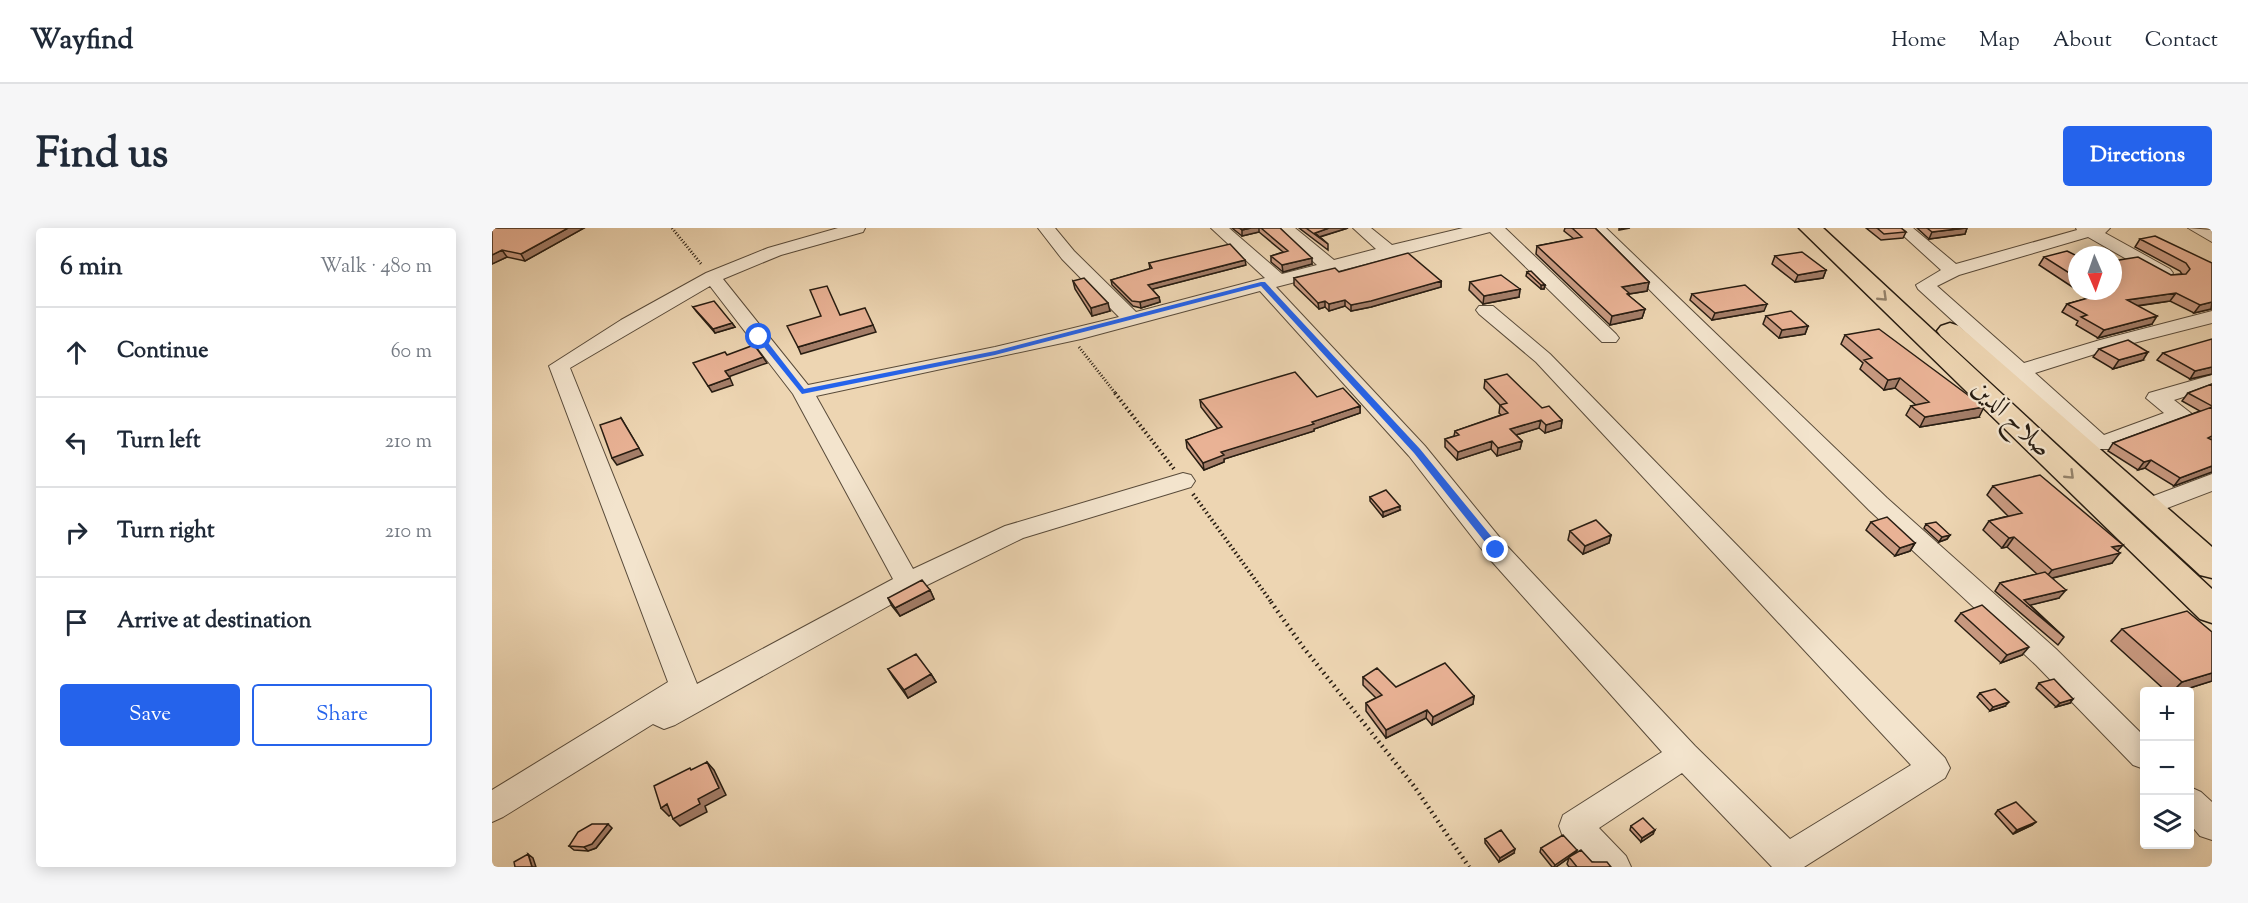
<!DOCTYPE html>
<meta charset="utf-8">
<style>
:root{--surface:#fff;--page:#f6f6f7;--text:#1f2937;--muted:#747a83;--line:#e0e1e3;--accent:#2563eb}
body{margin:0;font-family:"Sorts Mill Goudy",Amiri,serif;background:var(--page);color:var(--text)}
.controls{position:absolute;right:18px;bottom:18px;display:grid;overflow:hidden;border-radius:6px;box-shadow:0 3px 15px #0003}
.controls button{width:54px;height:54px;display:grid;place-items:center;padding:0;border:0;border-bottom:2px solid var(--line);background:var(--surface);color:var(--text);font:30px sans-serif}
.compass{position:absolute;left:1576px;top:18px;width:54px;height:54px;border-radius:50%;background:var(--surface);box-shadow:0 3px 15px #0003;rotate:178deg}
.stop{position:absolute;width:18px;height:18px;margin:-14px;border:4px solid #2563eb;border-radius:50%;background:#fff}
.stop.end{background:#2563eb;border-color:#fff;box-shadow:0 2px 6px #0008}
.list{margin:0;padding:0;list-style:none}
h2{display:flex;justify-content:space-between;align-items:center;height:78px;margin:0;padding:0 24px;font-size:26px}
h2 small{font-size:20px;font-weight:400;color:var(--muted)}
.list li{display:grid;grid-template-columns:39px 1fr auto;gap:18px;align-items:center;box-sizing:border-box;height:90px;padding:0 24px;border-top:2px solid var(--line)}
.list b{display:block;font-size:22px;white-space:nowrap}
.list em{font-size:20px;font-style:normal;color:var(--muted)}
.actions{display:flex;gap:12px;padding:18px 24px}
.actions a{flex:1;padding:14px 0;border:2px solid var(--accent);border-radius:6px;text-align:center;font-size:21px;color:var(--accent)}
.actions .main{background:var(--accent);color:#fff}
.icon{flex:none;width:33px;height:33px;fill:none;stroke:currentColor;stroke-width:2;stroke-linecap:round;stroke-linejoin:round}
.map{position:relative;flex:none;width:1720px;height:639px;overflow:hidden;border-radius:6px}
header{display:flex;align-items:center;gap:36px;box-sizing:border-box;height:84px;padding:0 30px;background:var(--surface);border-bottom:2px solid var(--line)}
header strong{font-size:28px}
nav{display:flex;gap:33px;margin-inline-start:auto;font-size:21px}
.intro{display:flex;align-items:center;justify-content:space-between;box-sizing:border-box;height:144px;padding:0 36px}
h1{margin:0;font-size:42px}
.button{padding:15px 27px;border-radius:6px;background:var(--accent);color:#fff;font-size:21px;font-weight:700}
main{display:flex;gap:36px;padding:0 36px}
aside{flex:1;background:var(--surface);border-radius:6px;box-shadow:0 3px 15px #0003}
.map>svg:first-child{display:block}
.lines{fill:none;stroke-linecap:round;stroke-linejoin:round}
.minor-casing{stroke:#594b3a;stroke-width:2}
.highway-casing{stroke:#281d12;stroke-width:3}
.path-far2{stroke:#281d12;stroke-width:3;stroke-dasharray:1 2;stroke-linecap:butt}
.path-far1{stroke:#281d12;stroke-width:4;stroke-dasharray:1.5 3;stroke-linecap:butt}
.path{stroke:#281d12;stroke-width:4.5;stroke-dasharray:1.5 4;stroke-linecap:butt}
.minor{fill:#f3e4cd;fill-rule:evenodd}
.highway{fill:#edd5b2;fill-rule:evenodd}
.wall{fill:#c89980;stroke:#281d12;stroke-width:1.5}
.shaded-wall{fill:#a37d68;stroke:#281d12;stroke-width:1.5}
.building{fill:#e9b295;stroke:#281d12;stroke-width:1.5}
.oneway{stroke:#94826a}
.route{fill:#2563eb}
.labels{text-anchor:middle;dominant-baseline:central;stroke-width:4.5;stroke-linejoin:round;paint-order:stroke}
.street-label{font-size:26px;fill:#281d12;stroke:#f3e4cd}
</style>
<header>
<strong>Wayfind</strong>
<nav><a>Home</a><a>Map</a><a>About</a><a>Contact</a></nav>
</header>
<div class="intro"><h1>Find us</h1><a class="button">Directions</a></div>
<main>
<aside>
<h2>6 min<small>Walk · 480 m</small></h2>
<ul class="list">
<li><svg class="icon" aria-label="ahead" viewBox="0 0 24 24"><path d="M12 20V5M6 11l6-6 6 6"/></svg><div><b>Continue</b></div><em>60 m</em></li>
<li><svg class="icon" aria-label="left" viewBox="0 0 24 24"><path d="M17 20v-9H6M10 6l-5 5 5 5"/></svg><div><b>Turn left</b></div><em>210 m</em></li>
<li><svg class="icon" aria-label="right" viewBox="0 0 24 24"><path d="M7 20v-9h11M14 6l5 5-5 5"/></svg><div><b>Turn right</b></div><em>210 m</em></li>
<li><svg class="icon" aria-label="arrive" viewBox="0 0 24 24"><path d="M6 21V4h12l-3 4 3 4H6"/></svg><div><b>Arrive at destination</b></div></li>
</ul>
<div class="actions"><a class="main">Save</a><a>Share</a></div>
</aside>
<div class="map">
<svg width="1720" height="639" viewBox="0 0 1720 639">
<rect width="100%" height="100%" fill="#edd5b2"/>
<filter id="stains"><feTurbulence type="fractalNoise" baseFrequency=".00333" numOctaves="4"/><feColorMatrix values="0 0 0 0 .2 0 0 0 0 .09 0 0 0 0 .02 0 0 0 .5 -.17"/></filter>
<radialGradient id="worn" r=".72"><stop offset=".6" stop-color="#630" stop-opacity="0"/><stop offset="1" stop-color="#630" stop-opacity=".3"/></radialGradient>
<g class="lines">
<defs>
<path id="minor" d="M346,0H373L371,4L289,27L231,51L316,157L503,119L627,89L570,31L546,0H563L582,23L644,84L773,50L719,0H737L790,46L825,37L785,0H803L842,32L884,21L861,0H879L900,17L971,0H1013L1124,106L1127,110L1124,114H1110L998,4L784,59L933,218L1013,316L1203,518L1298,611L1419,537L1044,134L987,86L984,82L987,78H1001L1058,126L1453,530L1458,540L1453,550L1312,639H1280L1190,545L1107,600L1134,628L1139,639H1099L1071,609L1067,598L1071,587L1170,524L995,328L917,228L768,63L589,111L324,168L421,341L513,298L691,245L699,247L703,253L699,259L531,310L425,362L183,497L172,501L161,496L11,589L0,594V562L176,454L57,138L129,92L214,45L276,20ZM218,58L301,166L401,351L205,456L78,140Z
M1096,0H1114L1395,270L1564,421L1652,508V541L1641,537L1544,437L1377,282Z
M1403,0H1421L1464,36L1585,2L1584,0H1618L1613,5L1678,41L1681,45L1678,49H1666L1596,9L1467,47L1445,58L1532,135L1608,112L1720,83V95L1622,120L1543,145L1612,207L1672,185L1654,170L1657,165L1720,147V160L1682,172L1700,186L1697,191L1617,221H1601L1426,61L1424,57L1449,42Z
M1696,0L1720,2V14Z
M1720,246V263L1657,287L1648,285L1645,279L1648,273Z
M1698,559L1709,564L1720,574V612L1708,608L1698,596Z"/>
<path id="highway" d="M1307,0H1331L1720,361V395L1708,391Z
M1458,95L1467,98L1720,319V350L1708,347L1449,108L1445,103L1449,98Z"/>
</defs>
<use href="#minor" class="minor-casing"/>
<use href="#highway" class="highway-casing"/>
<path class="path-far2" d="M180,0L210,37
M587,119L624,166"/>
<path class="path-far1" d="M623,165L682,241
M701,266L780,375"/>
<path class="path" d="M779,374L811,419L922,558L977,639"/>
<use href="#minor" class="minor"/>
<use href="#highway" class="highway"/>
</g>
<path class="wall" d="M0,0H92L33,33L15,29L0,36Z
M740,0H788L820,36L791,44L779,34V28L791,24L767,4L750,8Z
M807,0H856L828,9L836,16V22Z
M1073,0H1103L1157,54L1155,63L1137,66V68L1153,81L1150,90L1118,97L1044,26L1045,18L1082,11L1072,3Z
M1374,0H1409L1414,4L1411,10L1389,12Z
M1425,0H1475L1473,6L1437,11Z
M1648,11L1720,35V81L1702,85L1678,73L1646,78L1660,96L1606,110L1584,97L1586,93L1570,84L1575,76L1597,70L1586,63H1621L1679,47L1690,46L1688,43L1643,19Z
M1283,28L1334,42L1331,50L1303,54L1280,36Z
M1585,28V62L1547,37L1552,29Z
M657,35L754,37L660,61L667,69L668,74L649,80L641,78L620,57L619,52L658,41Z
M847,44L949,53V59L879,79L859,83L853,78L837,83L833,79L827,81L802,57V50Z
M1035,44L1053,57L1052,61H1049L1034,48Z
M581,53L618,83L600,88L583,61Z
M978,54L1028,61L1027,69L991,76L977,62Z
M1200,66L1272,83L1220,92L1198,72Z
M201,79L240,95L243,99L223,105L204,83Z
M1274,88L1316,98L1313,106L1287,110L1271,96Z
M1353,107L1487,189L1428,199L1414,187L1419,178L1424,177L1403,160L1392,162L1368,141L1371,135L1349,116Z
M1607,121L1651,132L1621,141L1601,129Z
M1671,125L1720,146L1698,151L1665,132Z
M993,152L1050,180L1070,192L1069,200L1053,205L1047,200L1024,207L1030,213L1028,221L1005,228L999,221L965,232L953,219V211L962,208L963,203L1009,187L1007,185L1008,177L992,160Z
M1720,156V244L1682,258L1653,240L1646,242L1616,223L1621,215L1708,183L1690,173L1696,165Z
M825,169L868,178V185L822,201V203L732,231V234L712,242L695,220L694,212L726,201L709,179L708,172Z
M1501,258L1625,323L1620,335L1561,350L1567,370L1538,377L1572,409L1566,417L1503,363L1508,355L1545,346L1515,319L1510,320L1491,302L1497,293L1516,288L1495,267Z
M878,269L908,282L891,289L878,273Z
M1379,294L1423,315L1418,323L1403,328L1374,302Z
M1434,296L1458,307L1455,311L1447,314L1432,300Z
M1078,303L1119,307L1117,315L1091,326L1076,312Z
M438,362L442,371L408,388L400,378L396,370Z
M1469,385L1530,427L1509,435L1463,393Z
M1630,401L1720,404V453L1685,464H1675L1619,413Z
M396,441L439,446L444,454L416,470L401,449Z
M871,449L904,459L982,468L981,476L940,497L934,490L894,510L874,483V475L884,470L871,457Z
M1547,455L1578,475L1564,479L1544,460Z
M1488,465L1513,478L1498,483L1485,469Z
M1506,582L1544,594L1540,597L1521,606L1503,586Z
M1139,598L1161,606L1149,614L1138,602Z
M120,600L104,620L96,623L82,622L77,618Z
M993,611L1022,625L1007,634L993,615Z
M1049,620L1085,622L1083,625L1100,634L1119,639H1077L1075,636L1077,630L1064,639H1060L1048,624Z"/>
<path class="shaded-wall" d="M76,0H92L33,33L29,26Z
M759,0H767V4L750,8V2Z
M837,0H856L827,9L823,5Z
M1127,0H1138L1127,2Z
M1475,0L1473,6L1437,11L1440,4Z
M10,22L15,29L0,36V27Z
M820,30V36L791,44L790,37Z
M753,32L754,37L657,62L656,57Z
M1334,42L1331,50L1303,54L1306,47Z
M949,53V59L879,79L859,83V77Z
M1157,54L1155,63L1137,66L1135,74L1130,59Z
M1049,57H1053L1052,61H1049Z
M1028,61L1027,69L991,76L992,68Z
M1684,65L1678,73L1629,80L1635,72Z
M667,69L668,74L649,80L648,74Z
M853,72V78L837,83V76Z
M833,73V79L827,81L826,75Z
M1720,74L1719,81L1702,85L1708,77Z
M616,75L618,83L600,88L599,80Z
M1275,76L1272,83L1220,92L1223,85Z
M1153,81L1150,90L1118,97L1120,88Z
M1665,88L1660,96L1606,110L1612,102Z
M240,95L243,99L223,105L221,101Z
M381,97L384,104L309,126L306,119Z
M1316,98L1313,106L1287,110L1290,102Z
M1656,124L1651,132L1621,141L1627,132Z
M271,129L275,135L236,149L233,143Z
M1720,139V146L1698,151L1703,143Z
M238,150L241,157L220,164L216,158Z
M1408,150L1403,160L1392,162L1396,152Z
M868,178V185L822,201V203L732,231V234L712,242L711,235L729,224Z
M1492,179L1487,189L1428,199L1433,189Z
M129,190L151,227L125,237L120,230Z
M1049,192L1047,200L1017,209L1018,201Z
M1070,192L1069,200L1053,205L1054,197Z
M1000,213L999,221L965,232L966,224Z
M1030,213L1028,221L1005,228L1006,220Z
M1659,232L1653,240L1646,242L1652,234Z
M1720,238V244L1682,258L1688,250Z
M908,278V282L891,289V284Z
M1119,307L1117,315L1091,326L1093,318Z
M1458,307L1455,311L1447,314L1450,309Z
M1522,309L1515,319L1510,320L1517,310Z
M1423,315L1418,323L1403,328L1408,320Z
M1631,317L1623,326L1628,325L1620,335L1552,352L1560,342L1620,319Z
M438,362L442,371L408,388L403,380Z
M1574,362L1567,370L1535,378L1532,372Z
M1537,419L1530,427L1509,435L1515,427Z
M1720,445V453L1685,464H1680L1690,454Z
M439,446L444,454L416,470L412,462Z
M982,468L981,476L940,497L941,489Z
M1581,471L1578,475L1564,479L1568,475Z
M1517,474L1513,478L1498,483L1501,479Z
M935,482L934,490L894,510V502Z
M215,534L222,542L234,567L213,578L215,584L188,598L181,591L206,571Z
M175,576L183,584L177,588L169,580Z
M1544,594L1540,597L1521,606L1525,602Z
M116,596L120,600L104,620L96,623L92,619Z
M1163,602L1161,606L1149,614L1150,610Z
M1023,621L1022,625L1007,634L1008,630Z
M1085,622L1083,625L1064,639H1062L1063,637Z
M36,626L41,630L44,639H40Z"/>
<path class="building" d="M0,0H76L29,26L10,22L0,27Z
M747,0H759L750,2Z
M769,0H788L820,30L790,37L779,28L796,23Z
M814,0H837L823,5L836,16Z
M1080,0H1103L1157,54L1130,59L1137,65L1135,66L1153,81L1120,88L1045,18L1090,9Z
M1385,0H1409L1414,4L1392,6Z
M1435,0H1473L1440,4Z
M1663,8L1720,35V74L1708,77L1684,65L1635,72L1665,88L1612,102L1589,89L1595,87L1575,76L1610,66L1604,63H1621V33L1646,29L1679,47L1694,46L1698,41L1694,35L1648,11Z
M738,16L753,32L656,57L667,69L648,74L640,73L619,52L660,40L657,35Z
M1575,23L1585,28V50L1552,29Z
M1310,24L1334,42L1306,47L1283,28Z
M916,25L949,53L879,73L859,77L853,72L837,76L833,73L826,75L802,50L843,40L847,44Z
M1039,43L1053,57H1049L1035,44Z
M1009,47L1028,61L992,68L978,54Z
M592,50L616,75L599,80L581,53Z
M1253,57L1275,76L1223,85L1200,66Z
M335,58L348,87L373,80L381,97L306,119L295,98L329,88L318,62Z
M222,73L240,95L221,101L201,79Z
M1299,83L1316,98L1290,102L1274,88Z
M1387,101L1492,179L1433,189L1419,178L1437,174L1408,150L1396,152L1372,132L1380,130L1353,107Z
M1720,111V139L1703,143L1671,125Z
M1636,112L1656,124L1627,132L1607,121Z
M262,117L271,129L233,143L238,150L216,158L201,135L233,124L235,127Z
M803,144L825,169L851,160L868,178L820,194L822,196L729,224L732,227L711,235L694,212L730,199L708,172Z
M1015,146L1050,180L1057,178L1070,192L1054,197L1049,192L1018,201L1030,213L1006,220L1000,213L966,224L953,211L967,207L963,203L1016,185L1008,177L1015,175L993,152Z
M1720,156V178L1696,165Z
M1720,179V208L1716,210L1720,212V238L1688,250L1659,232L1652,234L1621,215Z
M129,190L147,220L120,230L108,197Z
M1548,247L1631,317L1620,319L1628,325L1560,342L1522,309L1517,310L1497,293L1530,285L1501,258Z
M894,262L908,278L891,284L878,269Z
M1395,289L1423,315L1408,320L1379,294Z
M1104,292L1119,307L1093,318L1078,303Z
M1444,294L1458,307L1450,309L1434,296Z
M1553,344L1574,362L1532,372L1572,409L1508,355Z
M430,352L438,362L403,380L396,370Z
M1490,377L1537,419L1515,427L1469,385Z
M1695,383L1720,404V445L1690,454L1630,401Z
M424,426L439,446L412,462L396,441Z
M953,435L982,468L941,489L935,482L894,502L874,475L890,467L871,449L885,440L904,459Z
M1562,451L1581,471L1568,475L1547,455Z
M1503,461L1517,474L1501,479L1488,465Z
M215,534L227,560L206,571L208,576L181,591L175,576L169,580L162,558L198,540L199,542Z
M1524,574L1544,594L1525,602L1506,582Z
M1151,590L1163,602L1150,610L1139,598Z
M100,596H116L100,616L92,619L77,618L86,604Z
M1009,602L1023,621L1008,630L993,611Z
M1071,607L1085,622L1063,637L1049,620Z
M1089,622L1100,634H1115L1119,639H1085L1077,629Z
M36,626L40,639H23L22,634Z"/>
<defs><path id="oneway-chevron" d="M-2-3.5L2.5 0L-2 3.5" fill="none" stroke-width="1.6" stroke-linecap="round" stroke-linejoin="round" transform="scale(1.5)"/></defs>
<g class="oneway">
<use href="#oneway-chevron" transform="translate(1391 69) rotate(44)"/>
<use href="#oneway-chevron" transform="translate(1578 247) rotate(44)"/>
</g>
<path class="route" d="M769,54H773L928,221L1008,319V324H1001L922,225L769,58L503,127L310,166L264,109L270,107L312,161L503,123Z"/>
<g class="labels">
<g class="street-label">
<text transform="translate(1519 191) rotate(44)">صلاح الدين</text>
</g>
</g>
<rect width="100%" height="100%" filter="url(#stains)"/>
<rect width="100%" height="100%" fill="url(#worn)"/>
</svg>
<div class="controls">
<button>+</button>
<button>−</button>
<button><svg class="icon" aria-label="layers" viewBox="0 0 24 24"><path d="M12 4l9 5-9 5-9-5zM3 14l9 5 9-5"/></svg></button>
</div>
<svg class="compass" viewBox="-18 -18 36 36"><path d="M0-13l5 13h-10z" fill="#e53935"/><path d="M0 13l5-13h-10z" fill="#747a83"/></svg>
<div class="stop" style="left:267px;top:109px"></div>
<div class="stop end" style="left:1004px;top:322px"></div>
</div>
</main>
